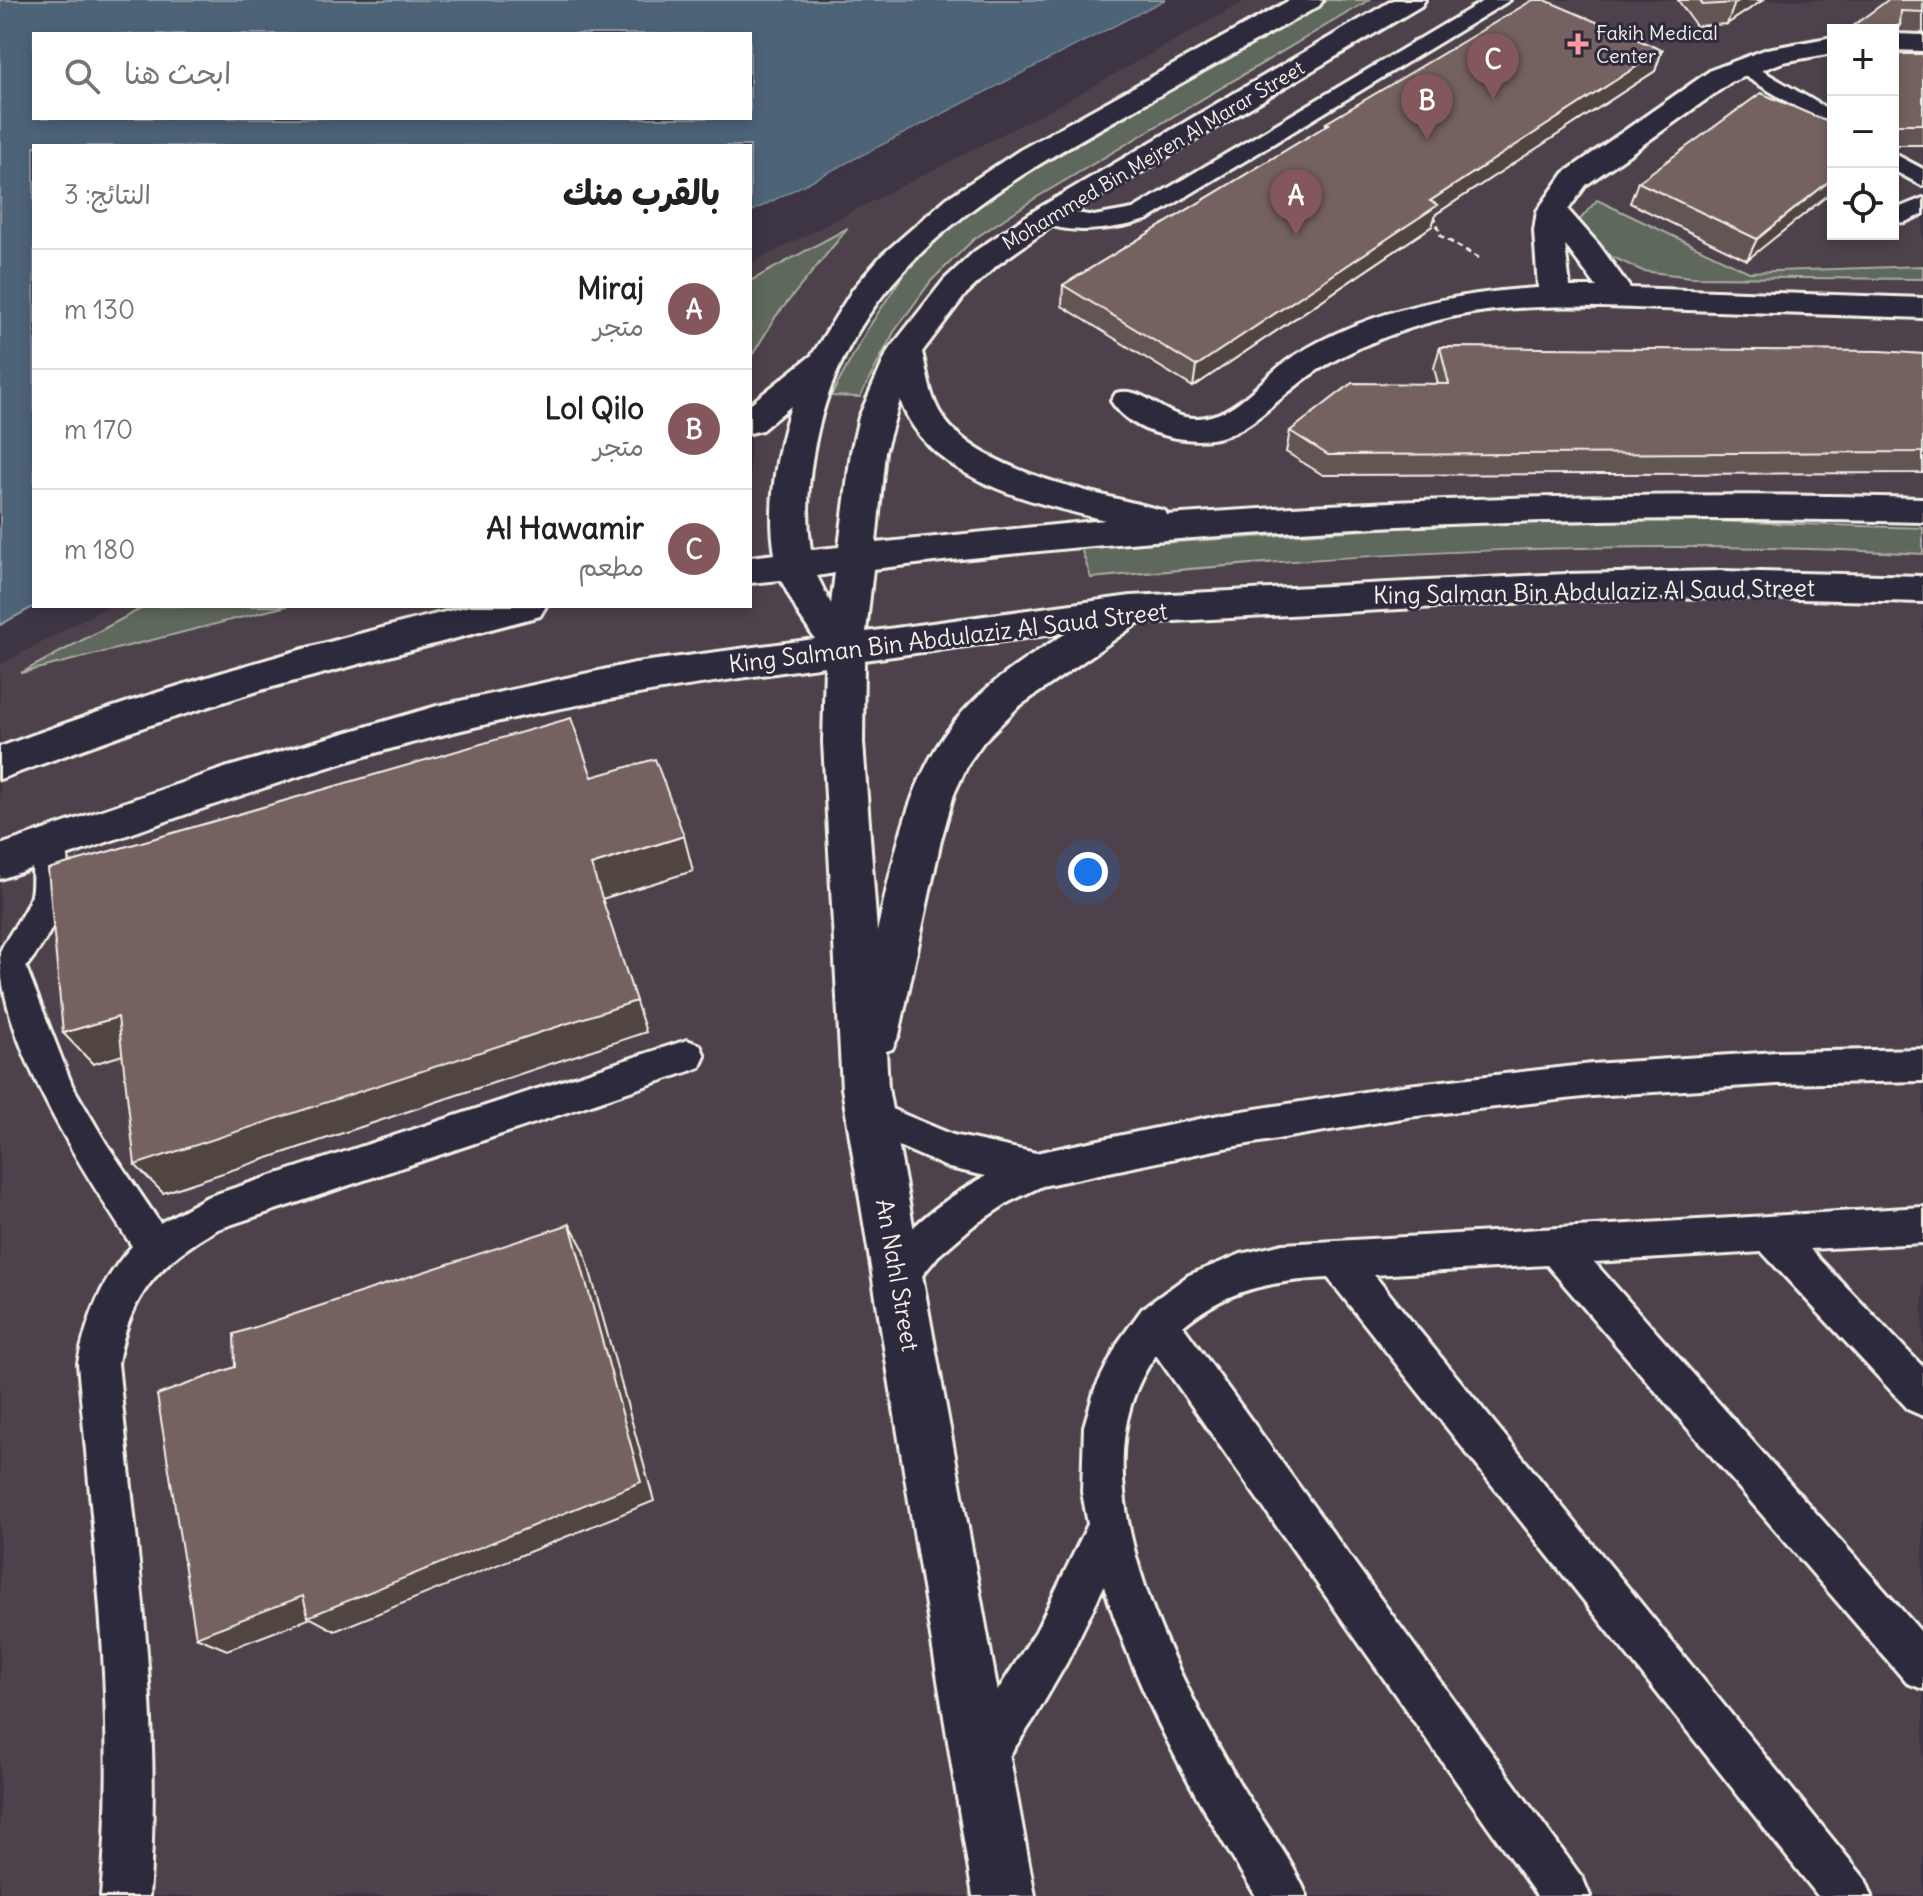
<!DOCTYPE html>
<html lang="ar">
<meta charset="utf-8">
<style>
:root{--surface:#fff;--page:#f2f2f2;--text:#202124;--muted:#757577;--line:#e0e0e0;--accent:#84575d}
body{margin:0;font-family:Delius,"Playpen Sans Arabic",sans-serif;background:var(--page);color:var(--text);direction:rtl}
.controls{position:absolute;right:24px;top:24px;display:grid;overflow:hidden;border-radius:0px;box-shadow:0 4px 12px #0003}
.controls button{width:72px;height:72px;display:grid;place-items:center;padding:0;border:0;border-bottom:2px solid var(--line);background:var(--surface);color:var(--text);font:40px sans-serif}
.you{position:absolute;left:1088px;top:872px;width:28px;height:28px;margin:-20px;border:6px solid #fff;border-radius:50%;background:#1a73e8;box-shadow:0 0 0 12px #1a73e833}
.badge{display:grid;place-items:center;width:52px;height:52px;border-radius:50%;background:var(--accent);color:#fff;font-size:26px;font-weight:700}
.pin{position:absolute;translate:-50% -66px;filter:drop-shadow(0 2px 4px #0008)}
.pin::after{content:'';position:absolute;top:42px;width:28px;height:24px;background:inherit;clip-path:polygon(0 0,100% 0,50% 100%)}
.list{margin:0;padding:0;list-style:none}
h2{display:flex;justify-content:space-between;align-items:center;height:104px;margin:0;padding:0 32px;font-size:34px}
h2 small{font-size:26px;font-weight:400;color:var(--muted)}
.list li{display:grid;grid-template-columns:52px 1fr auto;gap:24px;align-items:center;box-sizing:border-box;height:120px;padding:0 32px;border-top:2px solid var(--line)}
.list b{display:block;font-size:30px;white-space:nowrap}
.list p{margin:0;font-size:26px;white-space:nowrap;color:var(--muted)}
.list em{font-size:26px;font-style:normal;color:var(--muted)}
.icon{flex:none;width:44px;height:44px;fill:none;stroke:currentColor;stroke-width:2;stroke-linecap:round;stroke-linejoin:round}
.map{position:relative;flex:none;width:1923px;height:1896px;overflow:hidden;direction:ltr}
.search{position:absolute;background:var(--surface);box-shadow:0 4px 12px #0003;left:32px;top:32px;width:720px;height:88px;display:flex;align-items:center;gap:20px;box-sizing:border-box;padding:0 28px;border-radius:0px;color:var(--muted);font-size:30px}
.panel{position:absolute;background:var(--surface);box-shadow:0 4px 12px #0003;left:32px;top:144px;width:720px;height:464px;border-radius:0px;direction:rtl}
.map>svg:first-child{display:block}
.built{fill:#4e424c;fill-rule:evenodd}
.green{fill:#5f685c;stroke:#aaaca2;stroke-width:2}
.water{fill:#4d6378;stroke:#909ca5;stroke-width:2;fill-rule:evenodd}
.pier{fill:#3d3544}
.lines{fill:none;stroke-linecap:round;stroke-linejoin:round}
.service-casing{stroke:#f4f1e8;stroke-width:6}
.minor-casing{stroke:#f4f1e8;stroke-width:6}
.path{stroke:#f4f1e8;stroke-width:3;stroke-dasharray:6 4;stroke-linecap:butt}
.service{fill:#2f2a3d;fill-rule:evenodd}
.minor{fill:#2f2a3d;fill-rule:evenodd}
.wall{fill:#645453;stroke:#f4f1e8;stroke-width:2}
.shaded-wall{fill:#514543;stroke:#f4f1e8;stroke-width:2}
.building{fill:#746260;stroke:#f4f1e8;stroke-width:2}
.poi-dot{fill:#ff9aa2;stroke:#2f2a3d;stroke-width:3}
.labels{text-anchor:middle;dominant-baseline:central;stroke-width:6;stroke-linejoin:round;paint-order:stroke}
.far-poi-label{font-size:20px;fill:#f4f1e8;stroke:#2f2a3d;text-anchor:start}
.far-street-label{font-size:20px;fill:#f4f1e8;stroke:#2f2a3d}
.street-label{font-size:24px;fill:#f4f1e8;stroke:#2f2a3d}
</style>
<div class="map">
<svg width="1923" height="1896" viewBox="0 0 1923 1896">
<rect width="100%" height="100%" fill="#3d3544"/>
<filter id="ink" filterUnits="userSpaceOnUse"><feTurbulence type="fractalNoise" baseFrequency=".0125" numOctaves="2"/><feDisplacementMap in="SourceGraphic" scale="16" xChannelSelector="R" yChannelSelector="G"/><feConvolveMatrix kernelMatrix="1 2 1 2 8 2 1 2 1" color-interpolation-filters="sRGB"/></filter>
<g filter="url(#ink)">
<path class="built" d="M1247,0H1923V1896H0V665L108,606H750V264L1063,103ZM1833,30H1893V234H1833Z"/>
<path class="green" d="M1326,0H1369L1034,199L974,239L931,281L894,332L860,397L831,396L867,330L903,275L948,229L1008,185Z
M1597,200L1749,272L1923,266V279L1691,277L1643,271L1601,252L1577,223Z
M848,228L776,316L750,359V281Z
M1680,520L1923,528V554C1645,538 1368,551 1091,578L1081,548L1475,523Z
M146,606H287L21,673Z"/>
<path class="water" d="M0,0H1166L750,213V146H34L35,606L0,625ZM34,34H750V118H34Z"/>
<path class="pier" d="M1166,0H1170L1168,3L1044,68L750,217V213Z"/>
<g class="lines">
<defs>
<path id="service" d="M1485,0H1510L1149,219C1124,228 1055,240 1036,215L1040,210L1048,208L1094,216L1133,209Z
M1744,60L1833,112V129L1736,71L1733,66Z
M1893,153L1923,169V186L1893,170Z
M1923,198V214L1905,222L1893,223V210Z
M48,831L60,835C82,878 54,933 26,967L72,1085L106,1143L160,1223L207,1197L687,1040L700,1045L705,1056L700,1067L687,1072L218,1229C158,1263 130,1295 118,1363C135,1540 163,1718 149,1896H101C118,1719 93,1540 78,1363C87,1319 101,1280 132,1246C84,1173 0,1042 0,953C1,944 26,914 31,895C35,875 28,852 36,835Z
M1923,1049V1081L1777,1084L1592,1096L1408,1117L1224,1148L1042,1186L1009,1202L973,1226L938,1256L912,1288L898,1293L884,1288L879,1275C897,1232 946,1198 986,1176L949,1168L857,1128L852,1116L857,1104L870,1100L953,1135L1036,1153L1224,1114L1408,1085L1592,1064L1777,1052Z
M1923,1207V1243L1810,1249L1923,1367V1416L1909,1410L1762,1252L1594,1262L1923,1634V1689L1907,1683L1547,1265L1374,1275L1865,1879L1872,1896H1818L1328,1278C1272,1281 1227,1289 1183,1326L1583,1879L1590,1896H1537L1156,1355C1068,1474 1175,1671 1238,1781C1260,1819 1290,1855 1307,1896H1256C1195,1799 1138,1696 1104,1586L1067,1662L1034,1719L997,1774L981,1781L965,1774L958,1758L965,1742L1036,1631L1088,1524L1082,1492L1084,1426L1095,1389L1119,1341L1142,1309L1189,1275L1241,1254L1283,1244Z"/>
<path id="minor" d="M1290,0H1323L1319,6C1258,40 1196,75 1135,109C996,187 858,263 818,430C809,468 805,511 811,550L839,547L851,452L859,417L888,351L944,280L975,251L1037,209L1393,0H1425L1421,6L1059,221L997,265L966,294L922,352C927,371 929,393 939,411C973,473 1101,493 1165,511L1167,515C1419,497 1671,491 1923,498V522C1572,512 1221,527 873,569L866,632L1131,596L1566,574L1722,571L1923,576V602L1722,597L1566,600L1138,623L1018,707L984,741L969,762L954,794L941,840L899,1035L892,1049L886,1051L888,1088L1035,1896H973L842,1088L823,742L825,666C695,684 565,703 438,736C289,774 145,830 0,879V845L225,768L437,706L635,663L815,639L799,615L781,580L750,583V557L775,554C767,507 776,452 791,406L762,430L750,433V404L812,355L853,289L882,255L947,198L1020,150ZM900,400C929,481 1032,502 1105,520L876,543L885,452ZM835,573L831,604L817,576ZM1068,632C1028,657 986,683 956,720C907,779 894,859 877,932L863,742L864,660Z
M1893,34L1923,35V51L1893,50Z
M1833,37V53L1783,62L1731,82L1586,185L1568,210L1599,245L1630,288L1923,298V318C1844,315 1766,313 1687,310C1596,307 1500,298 1411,328C1379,338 1347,352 1318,370C1259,408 1242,457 1160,434C1140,429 1122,418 1111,401L1116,393C1149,384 1166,428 1211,416C1243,408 1267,372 1294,356C1367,310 1454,293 1538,288L1534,231L1537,211L1564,173L1711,70L1767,49ZM1565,245L1597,287H1570Z
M470,606H546L540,616L261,690L144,727L0,779V747C153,690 311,644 470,606Z"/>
</defs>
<use href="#service" class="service-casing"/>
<use href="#minor" class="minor-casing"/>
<path class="path" d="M1434,215L1441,236L1482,260"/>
<use href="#service" class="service"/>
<use href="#minor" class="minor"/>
</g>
<path class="wall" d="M1678,0H1763L1727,24L1696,26Z
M1923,0V33L1897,32L1893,39V30H1847Z
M1662,50L1655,71L1436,214L1432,226L1193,387L1062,306L1063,285L1326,126V123Z
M1893,54H1923V145H1893Z
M1833,124L1747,260L1630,203L1638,182Z
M1440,347L1923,354V473L1323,475L1286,452L1290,431L1438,384L1434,368Z"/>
<path class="shaded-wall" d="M1740,0H1763L1727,24L1735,3Z
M1900,25L1893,39V30H1886Z
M1662,50L1655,71L1436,214L1432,226L1193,387L1196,366L1430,201Z
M1833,178V191L1747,260L1757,239Z
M684,836L693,871L602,899L646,1032L163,1193L135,1165L591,865Z
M118,1017L146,1048L93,1064L63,1033Z
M570,1224L584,1250L654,1501L335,1631L311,1618L227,1650L196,1637Z"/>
<path class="building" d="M1533,0H1545L1662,50L1430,201L1438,205L1196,366L1063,285L1329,124L1326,123Z
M1700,0H1740L1735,3L1703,5Z
M1888,0H1923V12L1901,11L1900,25L1886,30H1847Z
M1893,54H1923V124H1893Z
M1761,93L1833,124V178L1757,239L1638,182Z
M1440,347L1881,351L1923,354V452L1328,455L1290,431L1352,383L1449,384Z
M571,718L592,777L655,759L684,836L591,865L636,1001L135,1165L118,1017L63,1033L48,869Z
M570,1224L641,1482L308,1617L303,1596L196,1637L157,1395L235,1367L234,1334Z"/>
</g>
<path class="poi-dot" d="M1574 32h8v8h8v8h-8v8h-8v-8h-8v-8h8z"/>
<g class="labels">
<g class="far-poi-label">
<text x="1596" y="32">Fakih Medical<tspan x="1596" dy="23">Center</tspan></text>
</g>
<g class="far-street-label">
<text transform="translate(1153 155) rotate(-31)">Mohammed Bin Mejren Al Marar Street</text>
</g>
<g class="street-label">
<text transform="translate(1594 591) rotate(-1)">King Salman Bin Abdulaziz Al Saud Street</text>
<text transform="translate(948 637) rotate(-7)">King Salman Bin Abdulaziz Al Saud Street</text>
<text transform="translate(898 1275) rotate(80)">An Nahl Street</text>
</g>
</g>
</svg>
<div class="controls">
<button>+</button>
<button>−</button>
<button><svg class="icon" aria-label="locate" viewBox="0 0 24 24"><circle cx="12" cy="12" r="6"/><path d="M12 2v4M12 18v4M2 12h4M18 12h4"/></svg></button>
</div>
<div class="you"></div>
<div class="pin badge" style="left:1296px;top:235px">A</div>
<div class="pin badge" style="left:1427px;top:140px">B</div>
<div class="pin badge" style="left:1493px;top:99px">C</div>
<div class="search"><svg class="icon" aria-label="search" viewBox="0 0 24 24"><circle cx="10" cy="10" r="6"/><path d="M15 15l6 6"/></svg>ابحث هنا</div>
<section class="panel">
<h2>بالقرب منك<small>النتائج: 3</small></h2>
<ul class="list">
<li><span class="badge">A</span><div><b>Miraj</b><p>متجر</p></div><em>130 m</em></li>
<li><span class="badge">B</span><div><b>Lol Qilo</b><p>متجر</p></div><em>170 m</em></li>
<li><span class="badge">C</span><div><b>Al Hawamir</b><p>مطعم</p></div><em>180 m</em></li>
</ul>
</section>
</div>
